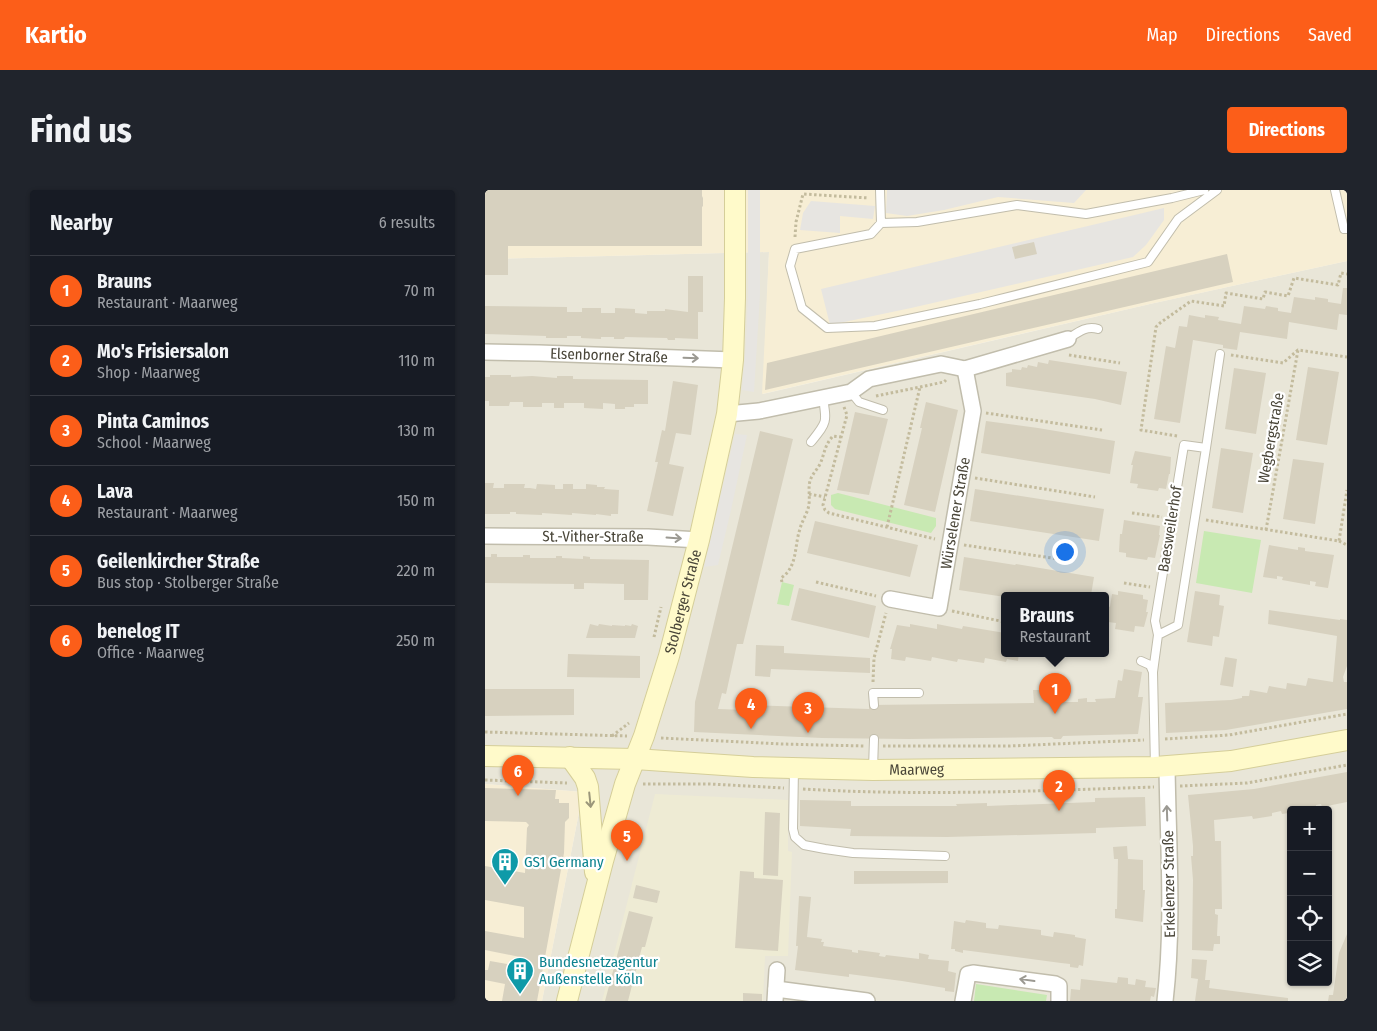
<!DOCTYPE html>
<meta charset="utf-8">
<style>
:root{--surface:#171b24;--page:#20242c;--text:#f1f3f6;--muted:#9ea1a6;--line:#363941;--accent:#fc5e19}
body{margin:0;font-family:"Fira Sans Condensed",sans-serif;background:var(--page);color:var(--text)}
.controls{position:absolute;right:15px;bottom:15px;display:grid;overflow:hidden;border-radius:5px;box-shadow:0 1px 4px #0004}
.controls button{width:45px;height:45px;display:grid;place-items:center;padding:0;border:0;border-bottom:1px solid var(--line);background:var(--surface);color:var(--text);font:25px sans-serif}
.you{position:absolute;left:579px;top:361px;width:18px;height:18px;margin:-12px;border:4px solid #fff;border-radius:50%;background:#1a73e8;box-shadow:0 0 0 8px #1a73e833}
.badge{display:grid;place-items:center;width:32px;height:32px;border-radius:50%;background:var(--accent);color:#fff;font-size:16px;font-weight:700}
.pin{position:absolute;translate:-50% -41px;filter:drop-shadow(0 1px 2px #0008)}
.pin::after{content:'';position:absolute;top:26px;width:18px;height:15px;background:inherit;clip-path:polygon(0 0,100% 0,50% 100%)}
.popup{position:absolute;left:516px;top:402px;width:108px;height:65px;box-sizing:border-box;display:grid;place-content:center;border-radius:5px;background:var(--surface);filter:drop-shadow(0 1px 4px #0005);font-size:16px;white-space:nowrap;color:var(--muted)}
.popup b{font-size:19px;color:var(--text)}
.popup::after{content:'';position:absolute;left:50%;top:100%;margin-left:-10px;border:10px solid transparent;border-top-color:var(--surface)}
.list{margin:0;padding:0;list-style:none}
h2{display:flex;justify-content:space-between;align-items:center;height:65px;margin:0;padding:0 20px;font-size:21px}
h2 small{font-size:16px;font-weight:400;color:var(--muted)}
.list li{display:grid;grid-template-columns:32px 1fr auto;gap:15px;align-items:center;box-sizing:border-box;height:70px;padding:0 20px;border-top:1px solid var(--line)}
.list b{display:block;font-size:19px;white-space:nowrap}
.list p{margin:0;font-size:16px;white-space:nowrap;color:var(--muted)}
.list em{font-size:16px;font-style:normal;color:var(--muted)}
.icon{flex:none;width:28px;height:28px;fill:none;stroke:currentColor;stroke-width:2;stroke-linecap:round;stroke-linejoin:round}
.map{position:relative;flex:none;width:862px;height:811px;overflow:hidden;border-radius:5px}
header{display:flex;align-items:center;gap:30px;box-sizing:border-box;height:70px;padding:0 25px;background:var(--accent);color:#fff}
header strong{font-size:24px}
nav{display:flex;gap:28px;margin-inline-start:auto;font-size:18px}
.intro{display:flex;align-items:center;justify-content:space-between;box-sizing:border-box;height:120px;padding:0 30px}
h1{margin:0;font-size:35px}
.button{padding:12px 22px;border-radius:5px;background:var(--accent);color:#fff;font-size:18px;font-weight:700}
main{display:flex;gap:30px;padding:0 30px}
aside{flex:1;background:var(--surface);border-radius:5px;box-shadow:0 1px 4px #0004}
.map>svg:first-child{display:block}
.residential{fill:#e9e6d8;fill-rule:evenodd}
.commercial{fill:#f7eed5}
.education{fill:#eeebd4}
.green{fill:#c8e9b2}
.parking{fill:#e7e5e1}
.building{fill:#d7d1bf}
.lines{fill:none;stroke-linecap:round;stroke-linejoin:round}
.lane-casing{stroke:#c1bdac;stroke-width:10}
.street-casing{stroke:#c1bdac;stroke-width:18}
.secondary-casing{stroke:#d5ce99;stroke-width:22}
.path{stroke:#c3bb9d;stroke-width:3;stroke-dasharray:2.5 2.5;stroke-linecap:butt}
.lane{stroke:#fff;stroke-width:8}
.street{stroke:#fff;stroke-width:15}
.secondary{stroke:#fffaca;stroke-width:20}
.oneway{stroke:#9b9992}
.oneway2{stroke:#9b967a}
.labels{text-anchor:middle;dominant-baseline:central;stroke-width:4.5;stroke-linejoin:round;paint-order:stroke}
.street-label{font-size:15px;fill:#494538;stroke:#fff}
.culture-label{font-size:15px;fill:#0d838f;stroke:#fff;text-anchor:start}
</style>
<header>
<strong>Kartio</strong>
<nav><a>Map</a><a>Directions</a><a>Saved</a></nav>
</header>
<div class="intro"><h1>Find us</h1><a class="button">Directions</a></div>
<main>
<aside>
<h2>Nearby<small>6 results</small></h2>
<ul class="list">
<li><span class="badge">1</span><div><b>Brauns</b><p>Restaurant · Maarweg</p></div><em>70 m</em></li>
<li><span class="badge">2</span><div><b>Mo's Frisiersalon</b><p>Shop · Maarweg</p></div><em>110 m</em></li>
<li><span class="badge">3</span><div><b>Pinta Caminos</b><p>School · Maarweg</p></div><em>130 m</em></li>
<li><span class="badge">4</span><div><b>Lava</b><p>Restaurant · Maarweg</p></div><em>150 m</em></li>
<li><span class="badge">5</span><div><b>Geilenkircher Straße</b><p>Bus stop · Stolberger Straße</p></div><em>220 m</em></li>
<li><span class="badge">6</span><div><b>benelog IT</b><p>Office · Maarweg</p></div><em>250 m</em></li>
</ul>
</aside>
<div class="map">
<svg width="862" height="811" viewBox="0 0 862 811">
<rect width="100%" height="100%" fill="#f5f3ea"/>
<path class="residential" d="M284,62L278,204L665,114L862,71V811H57L98,602L0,594V69ZM520,405H620V463H520ZM806,620H843V792H806Z"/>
<path class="commercial" d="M0,0H862V71L665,114L277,204L284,62L0,69Z
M0,594L98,602L57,811H0Z"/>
<path class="education" d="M170,604L303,610V661L307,662L303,766H280L278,811H117Z"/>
<path class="green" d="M353,303L451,328V336L446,343L350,319L346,315V305Z
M719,341L776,350L767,403L711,393Z
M297,392L309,395L304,416L292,414Z
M491,794L562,805L561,811H489Z"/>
<path class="parking" d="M263,0H275V105L269,202L257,200L261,154L263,104Z
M402,0H601L589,13L513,7L459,20L422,26L401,23Z
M326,11L390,16L388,29L355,26V43L315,40L318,23Z
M679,18V30L661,55L648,67L426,118L345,135L336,99Z
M250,244L262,245L246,320L233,375L219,377Z"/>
<path class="building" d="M0,0H217V6L218,8V16L217,17V56H23V85H0Z
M549,52L552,64L530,69L527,57Z
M742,64L748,92L280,200L282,173Z
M203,86H218V122H213V149L190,148V150H183L182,148L140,147L139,149H129V147H116V149L96,148V146H82V148H61V146L0,144V116L82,117V122H97V118H116V123H130V118L150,119V123L162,124V121H180V119L203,122Z
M858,98H862V125L854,124L852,140L804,132L802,149L755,142L752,160L738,158V155L708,150L695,233L669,229L681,156L690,158L694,136L702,137L704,125L720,128V125L734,127L733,130L756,134L759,116L780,119L781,116L793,118V121L806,123L809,107L830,110V107L843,109V112L856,114Z
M564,170L642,182L636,215L610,209L521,196V183L527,182V179L536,180L537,177L542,178L543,175L552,177L553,172L563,174Z
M823,177L854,182L842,255L811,250Z
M749,178L781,183L771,244L740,239Z
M5,185H26V187L47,186L72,188V186H88V189L163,190V214H149V217H140V219H130V214L118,213V219L99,218V213H79V218H69V213H57V217H38V212H25L24,216H4V211H0V187H5Z
M188,191L213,195L206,245L191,243L184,274L199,277L188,326L162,321L173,272H170L177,240L180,241Z
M441,212L473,220L450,322L419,315L437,238H435Z
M370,222L403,229L384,305L352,300Z
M501,231L553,238L630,251L625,284L496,263Z
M275,241L308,249L258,454H252L241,504L237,503L233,519L261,520V515L384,519V515L549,513L548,500H571V512H593V509L602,508V512H611L610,509L630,508L633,490L637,491L639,479L657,482L653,507H658L653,544L578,546L576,549H569L567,547L424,549L337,548L209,542L210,512Z
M736,258L768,263L758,323L727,318Z
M650,261L686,267L685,284H684L681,299L674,298L673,301L652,298L653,294L645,293L648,275H646Z
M808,269L839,273L830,334L798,329Z
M0,293H9L8,298H19V294H40L39,298H45L51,299L52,294L70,295V299H78V294H88V299H101V294L112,295V297H120L119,299L134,300L133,324H126V326L111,324V325L87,323V325L57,323V325L31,324V322H25V324H0Z
M490,299L619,319L614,351L485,331Z
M639,330L675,336L674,345H675L670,368L663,367L662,370L641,367V363L634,362L635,344H637Z
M330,331L433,355L425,387L322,363Z
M784,355L813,360V357L820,358V361L849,365L843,398L830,396L831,392L825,391V395L797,390L798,387L792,386V389L778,387Z
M6,364H12V367H38V365H45V368H71V366H77V368L98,369V366L105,367V369L164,370L163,410H139V394L99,393V399H89V394L0,393V367H6Z
M479,367L530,375L531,374L609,387L606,405H520V407L474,400Z
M314,398L391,416L384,448L306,430Z
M633,401L658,405V409L663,410L661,422H663L659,437L650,436L649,442L630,439L631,433L623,432V416L625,417L627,404L633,405Z
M710,401L735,405L734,415L739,416L734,447L728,446L727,456L702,452Z
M784,420L855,430V429L862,430V476L858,487L859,492H862V519L741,540L681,543L680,513L746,510L757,508V506H764L765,500L782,503L784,496L801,499L802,493L821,496L823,488L848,492L852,446L783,434Z
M105,434L113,436L114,434L127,436V435L140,436V435L146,436L147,434L153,436L150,448H101Z
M425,434L452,439V434L477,439L478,436L520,443V463H534L533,471L522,469L521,472L500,468L499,473L473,469L472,472L447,467L446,471L421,467L420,471L406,469L407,459H405L412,435L425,437Z
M271,455L299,456V463L385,468V483L286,479L285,487L270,486Z
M83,464L155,466V488L82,487Z
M740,467L752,469L748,497L735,495Z
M0,499H89V525L0,526Z
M862,582V612L837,617L836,614L831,615V619L813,620V618L804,620V623L797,624L796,621L787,623V626L768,629L767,626L729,630L730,651H736L737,719H730V724L733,725L732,746H735V754H729L728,761L707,760L708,690L706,666H708V656L703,605L769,599Z
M0,598L71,600L70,609H74V613H84V628L80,632L79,663L52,811H17L20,794L0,790V780H3L5,771L33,776L35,767L0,760V741L39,748V717L0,710V676L40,683L42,638L44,635L41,632L0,631Z
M660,607L661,636L611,638V643L462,647L365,646L366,639L315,636V610L366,611V616H472L471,614L502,613V616L610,612V608Z
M280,622L295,623L293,686L278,685Z
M642,656L643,669L658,670V700H660L658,732L630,728V719H632L633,669H629L628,657Z
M255,681L269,682V688L298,690L293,761L250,758Z
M369,681H463V693L369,694Z
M151,695L175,701L172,713L148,708Z
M314,706L326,707L322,747L337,749L336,752H339L338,756L367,760V762L373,763V760L395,763L394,766L400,767L401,765L434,769V763L444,765L443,769L464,771L463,781L471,783L469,802L460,801V798L417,791L364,784V787L310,780L313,756H311Z
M144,721L168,727L160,757H157L143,811H120Z
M481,730L501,733V738L513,739L514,735L556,740V745L568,747L569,742L590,745V747L601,749L598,776L594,775L593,778L585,777V774L576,773L478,760V763L470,761V759H466L469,731L480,733Z
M862,744V811H843L844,805H848L854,763Z
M707,769L722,770L720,790H725L724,798L803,808V811H710L713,789L706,788Z
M633,787L643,788V794L650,795L651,789L661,791L660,797L671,798L669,807L666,806L665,811H585L586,799L595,800L596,789L632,793Z
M258,803L277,804V811H258Z"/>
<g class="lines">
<defs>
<path id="lane" d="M395,0L396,33L386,44L310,59L305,76L317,118L342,138L390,136L495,114L663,72L693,29L732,0
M850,0L859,39H862
M396,33L432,32L532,15L601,24L687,8L719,0
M583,149C592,143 601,135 613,139
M366,202L374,212L398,220
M326,252C342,232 342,233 338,208
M673,445L693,435L721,258
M656,471L665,475L668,482L670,577
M668,482L673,445L670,431L699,255L721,258L735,164
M389,515L388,503H434
M309,578L308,639L310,647L319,655L340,659L368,663L460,666
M388,579L389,549"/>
<g id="street">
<path id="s1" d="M0,162L54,163L248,170"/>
<path d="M242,224L274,221L366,202L384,189L456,174L480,179L583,149"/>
<path id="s2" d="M0,346L163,347L214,350"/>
<path id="s3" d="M405,409L454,418L488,221L480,179"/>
<path d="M291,799L382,811"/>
<path d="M290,811L292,780"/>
<path d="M478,811L483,784L488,783L570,794L574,796V811"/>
<path d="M680,811C689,733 683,655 682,576"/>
</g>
<g id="secondary">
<path id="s4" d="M0,566L150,569L268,577L388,580L670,577L746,571L862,550"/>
<path d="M85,567L100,588L103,597L110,682"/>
<path id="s5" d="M82,811L118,671L140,594L159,546L184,466L214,350L242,224L248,170L250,108V0"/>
</g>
</defs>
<use href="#lane" class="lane-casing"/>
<use href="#street" class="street-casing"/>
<use href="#secondary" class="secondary-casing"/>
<path class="path" d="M310,47L311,32L318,4L384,8
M584,165L635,173
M746,165L798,173L813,160L862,167
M391,206L459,192L461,190
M359,217L362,225L338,315L340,320L344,323L450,349
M501,223L617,240
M692,246L656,240L671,137L675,133L706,111L739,116L741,103L778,109L780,102L803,106L809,88L853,95L856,83L862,84
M490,288L610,307
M324,304L340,307
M647,323L677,327
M721,330L854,351L862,300
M402,337L435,197
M781,340L813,160
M854,351L862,355
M479,355L587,371
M297,392L296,388C313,377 309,356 315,339C317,330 323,323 324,314C325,306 323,298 325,291C327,284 332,280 335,274C340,263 339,256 348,246L356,247
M331,392L391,406
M639,393L665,397
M467,421L520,432
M169,447L176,417
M388,492L389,468L401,423
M0,542L142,546
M127,546L144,533
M176,548L296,554L379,556
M680,549L744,545L862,524
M398,556H525L659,550
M0,590L82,593
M158,594H225L299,598
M695,596L762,593L862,575
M318,599C435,606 552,601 669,597"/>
<use href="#lane" class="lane"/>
<use href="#street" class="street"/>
<use href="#secondary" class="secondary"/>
</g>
<defs><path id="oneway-shaft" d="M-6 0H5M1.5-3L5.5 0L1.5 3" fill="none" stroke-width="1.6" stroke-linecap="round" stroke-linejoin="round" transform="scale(1.25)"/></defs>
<g class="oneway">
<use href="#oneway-shaft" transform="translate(206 168) rotate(2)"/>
<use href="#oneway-shaft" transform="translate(189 348) rotate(4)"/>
<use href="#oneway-shaft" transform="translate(682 623) rotate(-92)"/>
<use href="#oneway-shaft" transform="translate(542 790) rotate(-172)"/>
</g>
<use class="oneway2" href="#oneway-shaft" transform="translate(105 610) rotate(84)"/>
<defs>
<symbol id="building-pin" viewBox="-11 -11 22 30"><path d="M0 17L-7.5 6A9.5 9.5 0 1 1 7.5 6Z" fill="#0f9aa8" stroke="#fff"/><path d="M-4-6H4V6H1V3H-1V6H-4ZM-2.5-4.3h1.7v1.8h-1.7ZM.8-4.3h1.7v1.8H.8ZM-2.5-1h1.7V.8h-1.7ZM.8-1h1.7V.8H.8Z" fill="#fff"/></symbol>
</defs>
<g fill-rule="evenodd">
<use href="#building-pin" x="4" y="656" width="32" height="43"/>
<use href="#building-pin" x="19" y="765" width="32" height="43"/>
</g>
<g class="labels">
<g class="street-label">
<text stroke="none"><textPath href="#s1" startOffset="124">Elsenborner Straße</textPath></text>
<text transform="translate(786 248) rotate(-80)">Wegbergstraße</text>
<text stroke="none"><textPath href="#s3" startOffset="146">Würselener Straße</textPath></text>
<text transform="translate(685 339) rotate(-81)">Baesweilerhof</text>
<text stroke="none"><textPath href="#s2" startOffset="108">St.-Vither-Straße</textPath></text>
<text stroke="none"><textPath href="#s5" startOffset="416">Stolberger Straße</textPath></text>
<text stroke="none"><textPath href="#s4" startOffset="432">Maarweg</textPath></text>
<text transform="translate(684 694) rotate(-91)">Erkelenzer Straße</text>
</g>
<g class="culture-label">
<text x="39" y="672">GS1 Germany</text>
<text x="54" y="772">Bundesnetzagentur<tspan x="54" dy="17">Außenstelle Köln</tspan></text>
</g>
</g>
</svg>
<div class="controls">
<button>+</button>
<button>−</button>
<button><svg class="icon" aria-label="locate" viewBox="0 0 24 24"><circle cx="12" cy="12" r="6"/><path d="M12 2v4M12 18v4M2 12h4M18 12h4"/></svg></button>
<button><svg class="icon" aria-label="layers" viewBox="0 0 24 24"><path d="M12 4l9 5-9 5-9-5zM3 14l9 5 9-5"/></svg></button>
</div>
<div class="you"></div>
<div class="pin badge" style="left:570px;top:524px">1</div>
<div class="popup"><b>Brauns</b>Restaurant</div>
<div class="pin badge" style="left:574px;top:621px">2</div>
<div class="pin badge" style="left:323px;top:543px">3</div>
<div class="pin badge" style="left:266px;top:539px">4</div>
<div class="pin badge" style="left:142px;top:671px">5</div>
<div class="pin badge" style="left:33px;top:606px">6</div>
</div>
</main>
